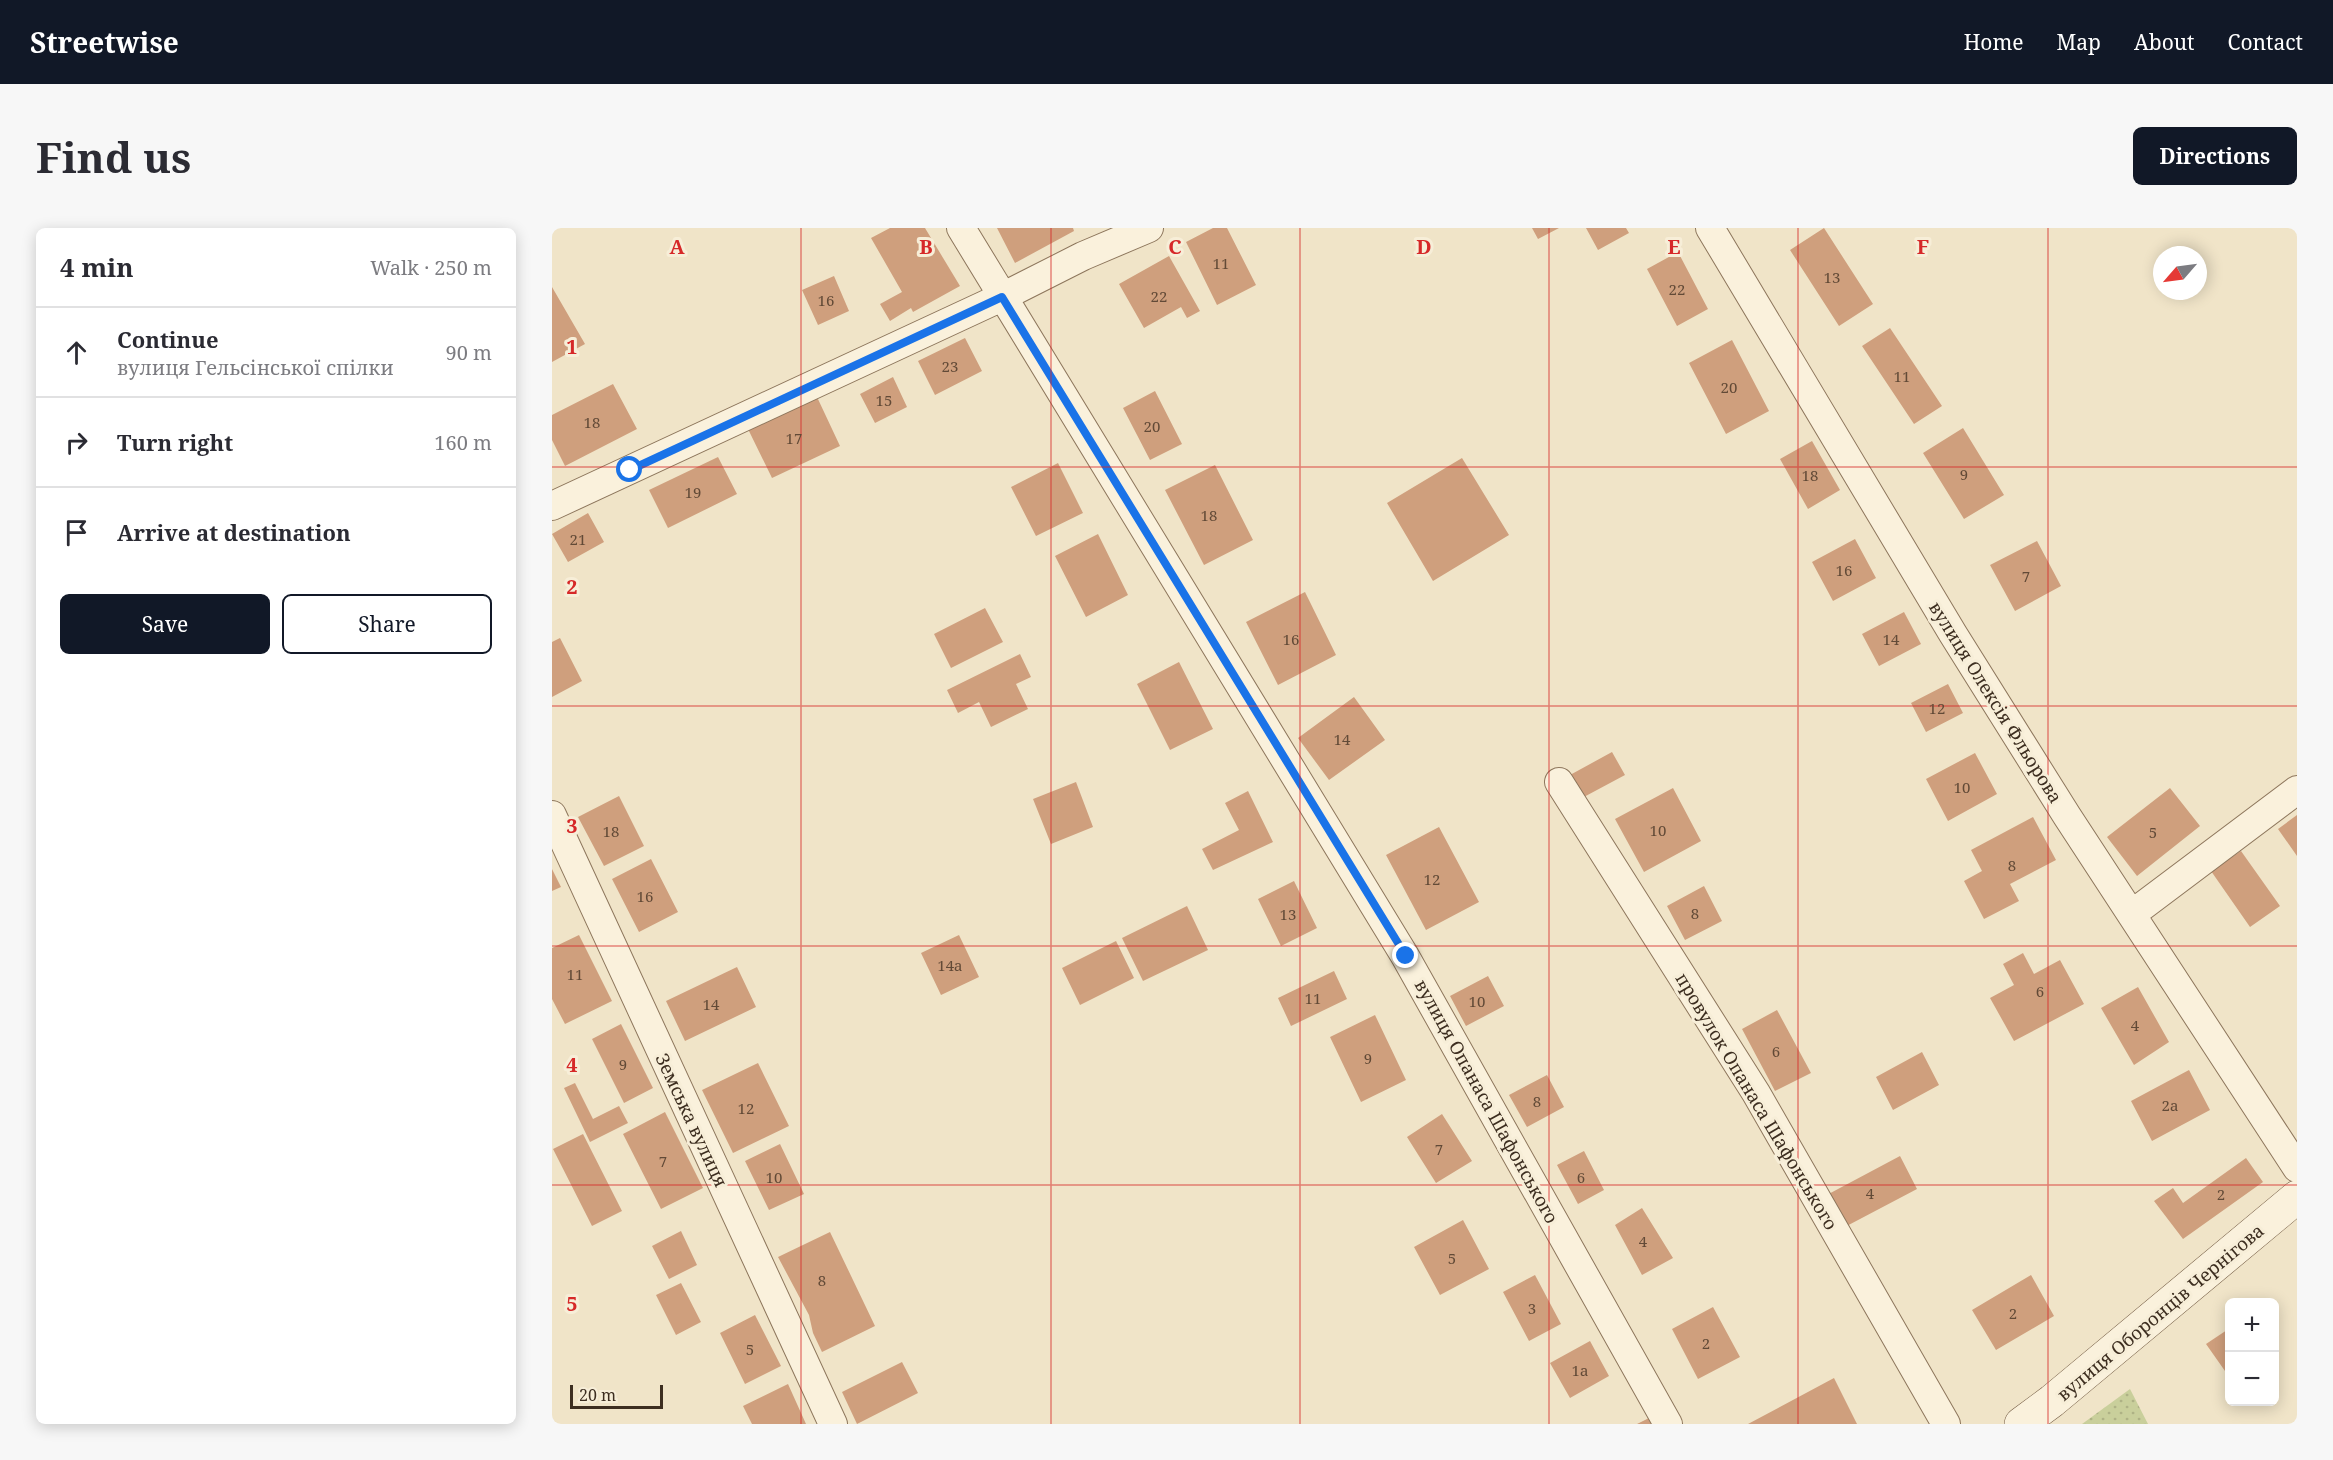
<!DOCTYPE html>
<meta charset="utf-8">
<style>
:root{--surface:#fff;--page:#f7f7f7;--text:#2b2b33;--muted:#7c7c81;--line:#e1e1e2;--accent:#111827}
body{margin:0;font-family:"Noto Serif",serif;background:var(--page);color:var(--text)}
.controls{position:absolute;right:18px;bottom:18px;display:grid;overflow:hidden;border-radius:9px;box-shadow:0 3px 15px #0003}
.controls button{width:54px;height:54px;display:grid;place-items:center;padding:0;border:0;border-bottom:2px solid var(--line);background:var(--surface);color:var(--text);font:30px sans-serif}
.compass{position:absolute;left:1601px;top:18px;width:54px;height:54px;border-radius:50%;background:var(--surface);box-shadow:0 3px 15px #0003;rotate:242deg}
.scale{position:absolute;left:18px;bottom:15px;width:93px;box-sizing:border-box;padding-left:6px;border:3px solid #3d2e20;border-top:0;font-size:16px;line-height:21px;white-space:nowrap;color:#3d2e20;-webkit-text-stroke:4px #f7eed8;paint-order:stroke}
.stop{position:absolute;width:18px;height:18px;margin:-14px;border:4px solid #1a73e8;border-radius:50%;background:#fff}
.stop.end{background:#1a73e8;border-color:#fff;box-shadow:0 2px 6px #0008}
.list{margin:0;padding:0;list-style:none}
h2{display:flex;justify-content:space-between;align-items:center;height:78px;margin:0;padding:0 24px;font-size:26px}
h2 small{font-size:20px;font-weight:400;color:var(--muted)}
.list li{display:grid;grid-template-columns:39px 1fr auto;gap:18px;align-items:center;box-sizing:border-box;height:90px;padding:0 24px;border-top:2px solid var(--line)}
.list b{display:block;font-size:22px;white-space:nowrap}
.list p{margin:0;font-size:20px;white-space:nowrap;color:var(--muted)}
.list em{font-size:20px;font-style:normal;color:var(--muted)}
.actions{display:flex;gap:12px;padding:18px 24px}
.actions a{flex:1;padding:14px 0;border:2px solid var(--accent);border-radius:9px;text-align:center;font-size:21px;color:var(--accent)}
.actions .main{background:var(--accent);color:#fff}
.icon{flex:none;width:33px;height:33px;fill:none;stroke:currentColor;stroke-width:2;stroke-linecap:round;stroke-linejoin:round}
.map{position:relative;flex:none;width:1745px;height:1196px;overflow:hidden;border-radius:9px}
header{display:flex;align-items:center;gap:36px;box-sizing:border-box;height:84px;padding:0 30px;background:var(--accent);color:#fff}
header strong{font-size:28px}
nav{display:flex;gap:33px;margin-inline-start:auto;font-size:21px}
.intro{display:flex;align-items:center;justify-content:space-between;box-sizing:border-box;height:144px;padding:0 36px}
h1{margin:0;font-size:42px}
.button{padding:15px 27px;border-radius:9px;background:var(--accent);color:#fff;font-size:21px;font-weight:700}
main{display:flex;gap:36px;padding:0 36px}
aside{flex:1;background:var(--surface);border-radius:9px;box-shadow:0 3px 15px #0003}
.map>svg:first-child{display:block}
.grass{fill:url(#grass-dots)}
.building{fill:#cf9f7d}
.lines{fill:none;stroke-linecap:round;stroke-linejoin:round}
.street-casing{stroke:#8d765c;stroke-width:30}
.secondary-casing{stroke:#6f573f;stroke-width:34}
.street{stroke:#faf1dc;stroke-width:28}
.secondary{stroke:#faf1dc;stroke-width:33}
.route{stroke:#1a73e8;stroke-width:8}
.grid{fill:none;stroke:#d62828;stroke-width:1.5;stroke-opacity:0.55}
.labels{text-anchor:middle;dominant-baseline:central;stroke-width:6;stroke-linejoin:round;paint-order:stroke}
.number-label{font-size:15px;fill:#624a37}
.street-label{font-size:18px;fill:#3d2e20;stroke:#f7eed8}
.grid-label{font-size:20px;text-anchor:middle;font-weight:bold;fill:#d62828;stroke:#f7eed8;stroke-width:6;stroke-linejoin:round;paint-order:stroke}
</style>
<header>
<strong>Streetwise</strong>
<nav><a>Home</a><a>Map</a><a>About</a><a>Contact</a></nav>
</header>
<div class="intro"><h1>Find us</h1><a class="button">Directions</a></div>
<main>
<aside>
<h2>4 min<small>Walk · 250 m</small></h2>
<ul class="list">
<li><svg class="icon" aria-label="ahead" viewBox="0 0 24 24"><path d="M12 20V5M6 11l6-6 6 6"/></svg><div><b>Continue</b><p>вулиця Гельсінської спілки</p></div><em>90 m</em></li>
<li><svg class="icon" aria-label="right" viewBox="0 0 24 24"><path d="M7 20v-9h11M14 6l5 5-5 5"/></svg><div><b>Turn right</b></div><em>160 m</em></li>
<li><svg class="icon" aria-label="arrive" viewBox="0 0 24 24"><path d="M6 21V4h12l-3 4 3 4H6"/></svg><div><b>Arrive at destination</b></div></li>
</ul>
<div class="actions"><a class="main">Save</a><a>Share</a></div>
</aside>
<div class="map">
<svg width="1745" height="1196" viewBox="0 0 1745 1196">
<defs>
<pattern id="grass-dots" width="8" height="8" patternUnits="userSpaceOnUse" patternTransform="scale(1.5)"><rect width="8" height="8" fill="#c9cf9b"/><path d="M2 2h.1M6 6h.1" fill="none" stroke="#aeb285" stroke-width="1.8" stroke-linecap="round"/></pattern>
</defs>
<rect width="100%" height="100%" fill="#f0e4c8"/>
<path class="grass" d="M1578,1161L1596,1196H1530Z"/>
<path class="building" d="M338,0H373L408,58L361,84L359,80L338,93L328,76L350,64L319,10Z
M445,0H521L522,3L463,35Z
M661,0H675L704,57L665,77L634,14Z
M980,0H1007L986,11Z
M1034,0H1074L1077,5L1046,22Z
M1272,0L1321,76L1287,98L1238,22Z
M1126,24L1156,81L1125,98L1095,41Z
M617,28L648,83L635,90L629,79L592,100L567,56Z
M282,48L297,83L266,97L250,62Z
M0,59L33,116L0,134Z
M1338,100L1390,178L1362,196L1310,118Z
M413,110L430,143L383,167L366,133Z
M1180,112L1217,183L1174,206L1137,135Z
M341,149L355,179L323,195L308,166Z
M61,156L85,201L13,238L0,212V187Z
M603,163L630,216L598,232L571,180Z
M265,169L288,218L220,250L196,201Z
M1411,200L1452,267L1412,291L1371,225Z
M1260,213L1288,262L1256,281L1228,231Z
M166,229L185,266L116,300L97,262Z
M910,230L957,307L881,353L835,275Z
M506,235L531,285L484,308L459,259Z
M663,237L701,312L652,337L613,262Z
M36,285L52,314L16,334L0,306Z
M546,306L576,367L534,389L503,328Z
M1303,311L1324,350L1281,373L1260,334Z
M1485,313L1509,358L1463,383L1438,337Z
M753,364L784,427L726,457L694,394Z
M433,380L451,414L399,440L382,406Z
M1352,384L1369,416L1327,438L1310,406Z
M8,410L30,453L0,469V414Z
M468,426L479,449L464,456L476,481L439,499L427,474L406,485L395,462Z
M627,434L661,501L618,522L585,456Z
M1396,456L1411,485L1374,504L1359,475Z
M802,469L833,512L777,552L746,510Z
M1060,524L1073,547L1030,570L1018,547Z
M1423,525L1445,566L1396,593L1374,551Z
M524,554L541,599L499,616L481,571Z
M1121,560L1149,613L1092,644L1063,591Z
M1618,560L1648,598L1585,648L1555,609Z
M696,563L721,614L661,642L650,621L687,602L673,575Z
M67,568L92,618L52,638L26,589Z
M1745,587V628L1726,601Z
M1481,589L1504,632L1458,656L1467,673L1432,691L1412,653L1430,643L1419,622Z
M887,599L927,674L874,702L834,627Z
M1689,623L1728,678L1698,699L1659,643Z
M99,631L126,684L87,704L60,651Z
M0,641L9,659L0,663Z
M742,653L765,700L729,718L706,671Z
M1152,658L1170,693L1133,712L1115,678Z
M635,678L656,722L591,753L570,710Z
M27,707L60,773L13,796L0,771V720Z
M407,707L427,749L389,767L369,725Z
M564,713L582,750L528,777L510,740Z
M1471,725L1482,746L1508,732L1532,776L1462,813L1438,770L1462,757L1451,736Z
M185,739L204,779L133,813L114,773Z
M782,743L795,771L739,798L726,770Z
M936,748L952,778L914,798L898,768Z
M1586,759L1617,814L1582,837L1549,780Z
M1225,782L1259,845L1223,863L1190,801Z
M823,787L854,852L809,874L778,809Z
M69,796L101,860L72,875L40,811Z
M1370,824L1387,857L1341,882L1324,849Z
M206,835L237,898L181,925L150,862Z
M1637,842L1658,882L1600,913L1579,873Z
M995,847L1012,879L975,899L957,867Z
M23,855L41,891L67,878L76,895L38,914L12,860Z
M113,884L151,960L109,981L71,906Z
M890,886L920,933L884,955L855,909Z
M31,906L70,983L40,998L1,921Z
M228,916L252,966L217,982L193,933Z
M1032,923L1052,962L1026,976L1005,937Z
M1348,928L1365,961L1289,1001L1271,969Z
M1694,930L1711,954L1631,1011L1602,973L1621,960L1631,975Z
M1090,980L1121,1030L1090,1047L1063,997Z
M911,992L937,1041L888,1067L862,1019Z
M129,1003L145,1037L117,1051L100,1018Z
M278,1004L323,1098L270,1124L261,1105L257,1087L226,1029Z
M983,1047L1009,1096L977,1113L951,1064Z
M1479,1047L1502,1088L1444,1122L1420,1082Z
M129,1055L149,1094L124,1107L104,1067Z
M1161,1079L1188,1129L1146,1151L1120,1101Z
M203,1087L229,1138L193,1156L168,1105Z
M1678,1100V1140L1673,1143L1654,1116Z
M1038,1113L1057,1148L1018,1170L998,1135Z
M350,1134L366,1165L305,1196L290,1164Z
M1282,1150L1305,1196H1196Z
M236,1156L254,1196H200L191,1178Z
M1097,1190L1100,1196H1085Z"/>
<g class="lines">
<defs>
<path id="street" d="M409,0L853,728L1116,1196
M1158,0L1401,406L1515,588L1745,940
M0,278L450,69L531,28L597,0
M1007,554L1204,865L1394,1196
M0,587L281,1196
M1580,686L1745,562"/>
<path id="secondary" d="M1469,1196L1500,1173L1745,969"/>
</defs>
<use href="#street" class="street-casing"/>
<use href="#secondary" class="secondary-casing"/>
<use href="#street" class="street"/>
<use href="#secondary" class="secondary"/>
</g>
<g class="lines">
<path class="route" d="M78,242L450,69L854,728"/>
</g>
<path class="grid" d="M249,0V1196M499,0V1196M748,0V1196M997,0V1196M1246,0V1196M1496,0V1196M0,239H1745M0,478H1745M0,718H1745M0,957H1745"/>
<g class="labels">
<g class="number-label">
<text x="669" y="35">11</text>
<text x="1280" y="49">13</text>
<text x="1125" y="61">22</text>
<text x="607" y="68">22</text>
<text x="274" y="72">16</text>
<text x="398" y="138">23</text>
<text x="1350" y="148">11</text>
<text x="1177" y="159">20</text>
<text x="332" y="172">15</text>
<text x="40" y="194">18</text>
<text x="600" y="198">20</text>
<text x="242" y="210">17</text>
<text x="1412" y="246">9</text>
<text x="1258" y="247">18</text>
<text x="141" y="264">19</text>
<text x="657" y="287">18</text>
<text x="26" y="311">21</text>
<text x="1292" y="342">16</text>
<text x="1474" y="348">7</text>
<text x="739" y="411">16</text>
<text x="1339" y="411">14</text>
<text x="1385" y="480">12</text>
<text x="790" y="511">14</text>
<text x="1410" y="559">10</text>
<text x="1106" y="602">10</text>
<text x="59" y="603">18</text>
<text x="1601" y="604">5</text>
<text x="1460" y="637">8</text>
<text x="880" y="651">12</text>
<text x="93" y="668">16</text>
<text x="1143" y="685">8</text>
<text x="736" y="686">13</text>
<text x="398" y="737">14а</text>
<text x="23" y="746">11</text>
<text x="1488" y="763">6</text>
<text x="761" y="770">11</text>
<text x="925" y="773">10</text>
<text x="159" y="776">14</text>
<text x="1583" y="797">4</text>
<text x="1224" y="823">6</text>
<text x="816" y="830">9</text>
<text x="71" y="836">9</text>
<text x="985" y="873">8</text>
<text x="1618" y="877">2а</text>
<text x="194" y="880">12</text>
<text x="887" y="921">7</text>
<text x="111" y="933">7</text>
<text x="222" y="949">10</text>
<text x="1029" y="949">6</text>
<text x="1318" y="965">4</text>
<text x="1669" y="966">2</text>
<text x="1091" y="1013">4</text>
<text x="900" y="1030">5</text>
<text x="270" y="1052">8</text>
<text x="980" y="1080">3</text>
<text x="1461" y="1085">2</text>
<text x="1154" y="1115">2</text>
<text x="198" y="1121">5</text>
<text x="1028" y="1142">1а</text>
</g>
<g class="street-label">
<text transform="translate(1444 474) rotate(58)">вулиця Олексія Фльорова</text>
<text transform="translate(935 873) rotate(61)">вулиця Опанаса Шафонського</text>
<text transform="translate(1205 873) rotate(59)">провулок Опанаса Шафонського</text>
<text transform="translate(140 892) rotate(65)">Земська вулиця</text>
<text transform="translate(1608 1084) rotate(-40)">вулиця Оборонців Чернігова</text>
</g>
</g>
<g class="grid-label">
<text x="125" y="26">A</text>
<text x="374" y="26">B</text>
<text x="623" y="26">C</text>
<text x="872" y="26">D</text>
<text x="1122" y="26">E</text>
<text x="1371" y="26">F</text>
<text x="20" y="126">1</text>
<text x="20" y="366">2</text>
<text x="20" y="605">3</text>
<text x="20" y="844">4</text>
<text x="20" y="1083">5</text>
</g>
</svg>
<div class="controls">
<button>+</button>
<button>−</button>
</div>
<svg class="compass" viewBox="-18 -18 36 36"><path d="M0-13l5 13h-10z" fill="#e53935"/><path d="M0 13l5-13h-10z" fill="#7c7c81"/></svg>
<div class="scale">20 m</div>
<div class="stop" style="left:78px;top:242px"></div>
<div class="stop end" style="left:854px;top:728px"></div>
</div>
</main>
